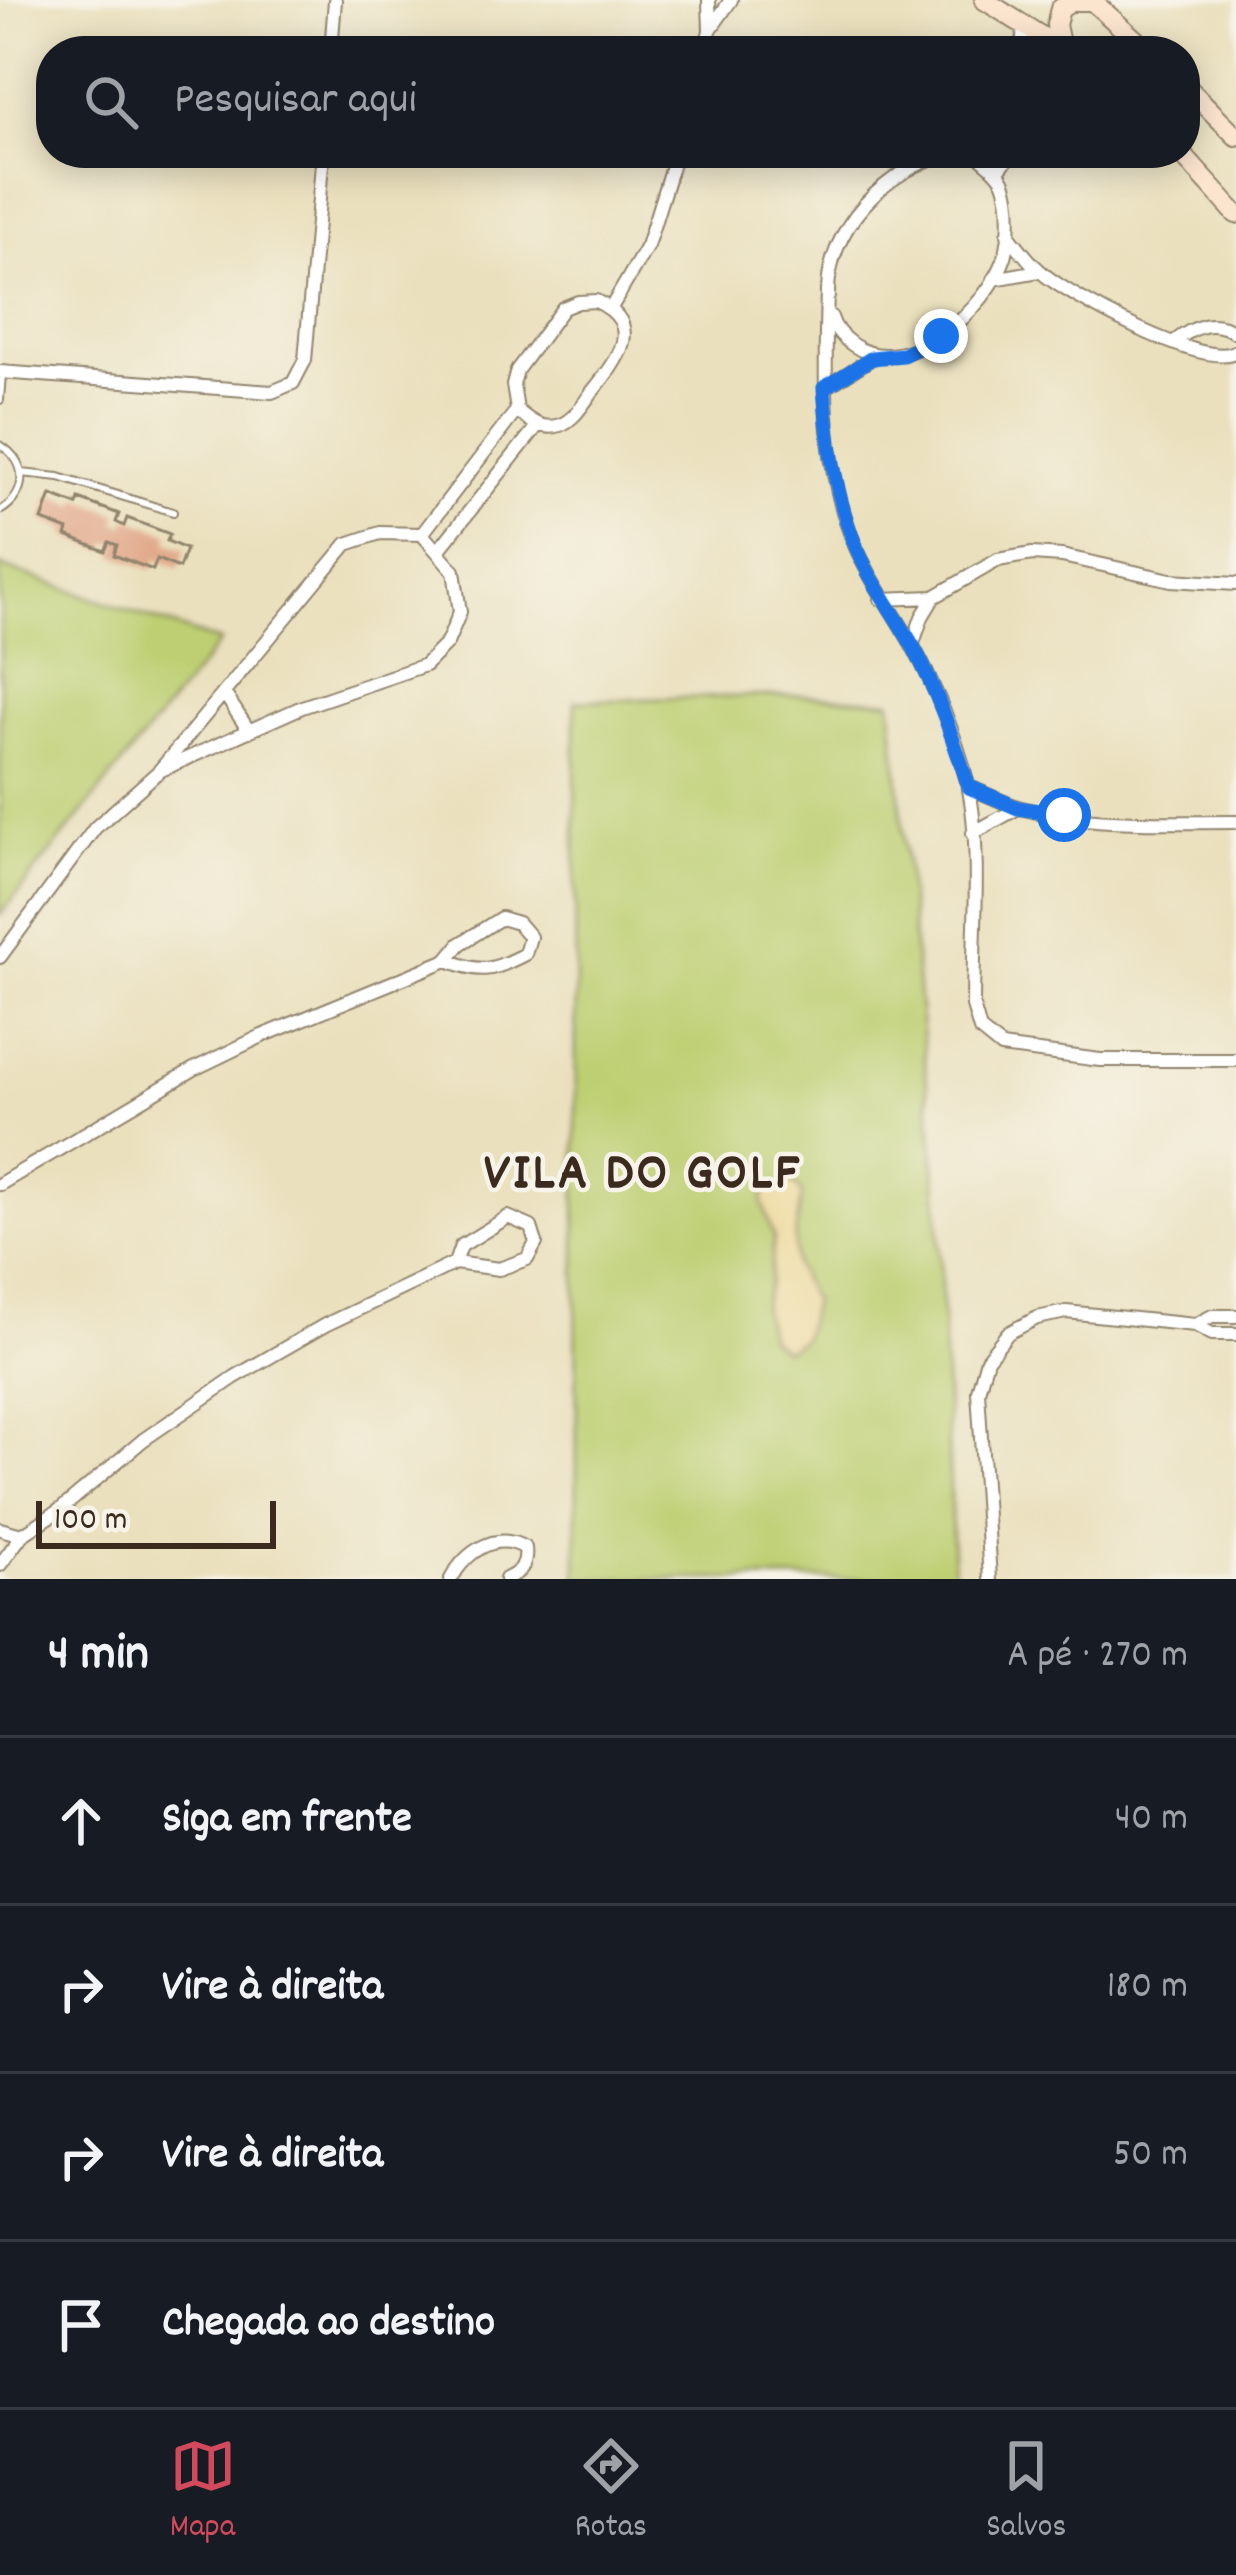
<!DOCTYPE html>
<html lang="pt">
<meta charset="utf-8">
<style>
:root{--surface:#171b24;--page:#20242c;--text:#f1f3f6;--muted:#9ea1a6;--line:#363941;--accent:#d1495b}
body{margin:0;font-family:Dekko,sans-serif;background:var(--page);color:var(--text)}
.scale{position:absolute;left:36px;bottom:30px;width:240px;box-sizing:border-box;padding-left:12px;border:6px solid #3b2a1e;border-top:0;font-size:33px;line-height:42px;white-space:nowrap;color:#3b2a1e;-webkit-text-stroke:9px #f7f3e8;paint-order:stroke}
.stop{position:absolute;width:36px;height:36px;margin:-27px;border:9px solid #1a73e8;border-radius:50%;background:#fff}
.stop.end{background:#1a73e8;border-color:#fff;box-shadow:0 3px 12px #0008}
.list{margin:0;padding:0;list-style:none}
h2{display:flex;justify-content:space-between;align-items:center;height:156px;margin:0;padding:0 48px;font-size:51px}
h2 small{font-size:39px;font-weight:400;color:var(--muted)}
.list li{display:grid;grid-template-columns:78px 1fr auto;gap:36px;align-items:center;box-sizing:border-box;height:168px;padding:0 48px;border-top:3px solid var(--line)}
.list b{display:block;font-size:45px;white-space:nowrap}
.list em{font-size:39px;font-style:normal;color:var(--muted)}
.icon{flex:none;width:66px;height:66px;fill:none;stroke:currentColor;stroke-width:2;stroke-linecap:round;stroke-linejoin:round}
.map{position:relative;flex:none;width:1236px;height:1579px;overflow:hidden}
.search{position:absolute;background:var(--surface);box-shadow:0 6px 30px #0003;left:36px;right:36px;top:36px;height:132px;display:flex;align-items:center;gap:30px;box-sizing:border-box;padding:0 42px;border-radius:48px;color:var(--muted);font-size:45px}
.sheet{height:828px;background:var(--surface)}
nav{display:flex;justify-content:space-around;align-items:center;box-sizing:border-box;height:168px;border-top:3px solid var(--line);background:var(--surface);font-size:33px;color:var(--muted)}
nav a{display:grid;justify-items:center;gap:6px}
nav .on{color:var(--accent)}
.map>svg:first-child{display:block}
.green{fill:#bdcf72;stroke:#7c7c48;stroke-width:3}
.sand{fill:#eeda9e;stroke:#94825e;stroke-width:3}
.building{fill:#e2ab8d}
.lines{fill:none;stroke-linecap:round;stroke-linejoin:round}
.service-casing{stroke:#92856e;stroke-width:10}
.minor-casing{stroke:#92856e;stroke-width:16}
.secondary-casing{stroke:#92856e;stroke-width:22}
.service{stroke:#fff;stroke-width:6}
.minor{stroke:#fff;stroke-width:12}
.secondary{stroke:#fce5cf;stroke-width:18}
.route{stroke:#1a73e8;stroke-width:15}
.labels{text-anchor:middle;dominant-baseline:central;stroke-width:9;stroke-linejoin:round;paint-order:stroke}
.district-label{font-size:54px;font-weight:bold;letter-spacing:3px;fill:#3b2a1e;stroke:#f7f3e8}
</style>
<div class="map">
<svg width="1236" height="1579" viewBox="0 0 1236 1579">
<rect width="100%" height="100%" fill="#f7f3e8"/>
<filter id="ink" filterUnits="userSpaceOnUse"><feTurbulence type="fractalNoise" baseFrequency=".00833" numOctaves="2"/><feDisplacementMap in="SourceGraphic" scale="24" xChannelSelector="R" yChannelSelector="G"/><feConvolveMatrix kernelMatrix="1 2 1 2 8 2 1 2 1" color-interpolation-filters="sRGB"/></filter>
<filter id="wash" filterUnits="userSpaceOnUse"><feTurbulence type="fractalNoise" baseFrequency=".004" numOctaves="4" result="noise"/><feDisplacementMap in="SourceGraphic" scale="48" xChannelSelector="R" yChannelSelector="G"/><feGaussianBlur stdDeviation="2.7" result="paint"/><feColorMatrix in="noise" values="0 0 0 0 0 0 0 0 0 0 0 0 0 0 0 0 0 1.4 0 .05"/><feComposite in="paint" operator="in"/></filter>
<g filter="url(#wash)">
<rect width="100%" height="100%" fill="#eae0bd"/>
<path class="green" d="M0,566L220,642L0,915Z
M797,695L891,701L937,1189L954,1579H577L575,701Z"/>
<path class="sand" d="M783,1183H794L802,1193L795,1236V1264L812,1301L803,1339L785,1350L770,1339L762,1306L769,1285L774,1238L762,1200L768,1188Z"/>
<g id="blocks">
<path class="building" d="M51,495L77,505L79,499L119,514L116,522L124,526L127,518L170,534L167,541L186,549L179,568L157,559L153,570L114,555L117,545L109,542L105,551L66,536L68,530L42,520Z"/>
</g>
</g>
<g filter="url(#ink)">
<use href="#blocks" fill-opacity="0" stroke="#92856e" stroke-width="3"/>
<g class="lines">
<defs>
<path id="service" d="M0,400L2,374
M0,445C28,461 29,494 0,511
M22,473L59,477L173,512"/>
<path id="minor" d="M710,30L731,0
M331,51L335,0
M704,51L710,31L709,0
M1022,51L1024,24
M997,172L1012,153
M1008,234C1018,246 1027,260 1039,270C1065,295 1208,372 1236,351
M994,279L1039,271
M827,290C825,370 821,450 848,527C863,572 892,608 914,648C937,691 957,738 968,785C982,848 973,940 973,1006L980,1030L1001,1047L1100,1060H1236
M828,297C826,228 886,169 949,153
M596,301C647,325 617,361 592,392C583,404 574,420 560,425C543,431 529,421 517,410L513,385L517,370L563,308L578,302Z
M611,308L647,246L676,153
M831,317C834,329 843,338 853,345C906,382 988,309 1005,257C1011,236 1012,202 1004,182C999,171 987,163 978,155L957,153
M1174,342C1194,326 1214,318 1236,333
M0,372L272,392L293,383L305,360L323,153
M825,388L872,358
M380,533L422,534L454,571L460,612L447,643L425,665L302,707L159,771L347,544Z
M422,534L517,410
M438,551L538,425
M881,599L934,597L998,560L1032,554L1062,556L1171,580L1236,584
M912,646L922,617L934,597
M224,693L249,731
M969,787C986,794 1003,803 1021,808C1090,826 1165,822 1236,822
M973,833L1018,808
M0,957L95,828L159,771
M0,1184L194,1069L262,1036L447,960L460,944L501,918L518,923L530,937L525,954C491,971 483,974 447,960
M1236,1316H1212L1195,1325L1212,1334H1236
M0,1529L22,1535L60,1510L143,1440L235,1377L325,1325L455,1263L499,1269L527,1259L536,1243L531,1227L508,1217L461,1246L455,1263
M0,1565L22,1535
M451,1579C465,1553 495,1530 525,1548C527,1565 521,1572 506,1579
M990,1579L978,1391L987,1359L1008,1333L1037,1318L1066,1312L1195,1325"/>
<path id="secondary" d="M984,0L1065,51
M1091,0L1148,51
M1061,48L1056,25L1060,9L1073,1H1093
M1185,85L1236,136
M1181,153L1236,214"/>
</defs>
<use href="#service" class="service-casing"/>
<use href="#minor" class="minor-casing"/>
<use href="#secondary" class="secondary-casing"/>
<use href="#service" class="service"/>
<use href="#minor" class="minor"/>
<use href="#secondary" class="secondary"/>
</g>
</g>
<g class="lines" filter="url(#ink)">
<path class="route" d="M941,336L903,355L872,358L824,388C828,434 833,481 848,525C862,571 891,607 914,648C938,693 953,739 969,787L1018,808L1064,815"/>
</g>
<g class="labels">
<g class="district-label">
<text x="643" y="1176">VILA DO GOLF</text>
</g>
</g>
</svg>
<div class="scale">100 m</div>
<div class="stop" style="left:1064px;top:815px"></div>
<div class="stop end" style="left:941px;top:336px"></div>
<div class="search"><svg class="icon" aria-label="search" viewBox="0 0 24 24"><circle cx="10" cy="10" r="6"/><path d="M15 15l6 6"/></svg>Pesquisar aqui</div>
</div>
<section class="sheet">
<h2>4 min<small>A pé · 270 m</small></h2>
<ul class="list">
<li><svg class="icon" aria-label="ahead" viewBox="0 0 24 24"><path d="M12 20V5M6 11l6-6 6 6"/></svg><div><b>Siga em frente</b></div><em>40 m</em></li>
<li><svg class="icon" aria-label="right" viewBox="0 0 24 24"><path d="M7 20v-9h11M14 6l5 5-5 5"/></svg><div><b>Vire à direita</b></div><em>180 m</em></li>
<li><svg class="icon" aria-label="right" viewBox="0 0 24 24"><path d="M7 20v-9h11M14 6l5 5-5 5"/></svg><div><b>Vire à direita</b></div><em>50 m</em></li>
<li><svg class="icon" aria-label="arrive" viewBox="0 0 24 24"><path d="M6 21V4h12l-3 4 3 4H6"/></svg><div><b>Chegada ao destino</b></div></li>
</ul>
</section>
<nav>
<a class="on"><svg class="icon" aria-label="map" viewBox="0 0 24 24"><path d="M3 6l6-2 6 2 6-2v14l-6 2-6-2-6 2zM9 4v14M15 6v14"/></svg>Mapa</a>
<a><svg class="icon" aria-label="directions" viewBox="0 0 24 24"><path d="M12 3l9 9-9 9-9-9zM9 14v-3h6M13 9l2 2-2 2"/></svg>Rotas</a>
<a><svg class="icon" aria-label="saved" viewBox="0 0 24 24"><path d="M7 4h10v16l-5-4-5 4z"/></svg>Salvos</a>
</nav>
